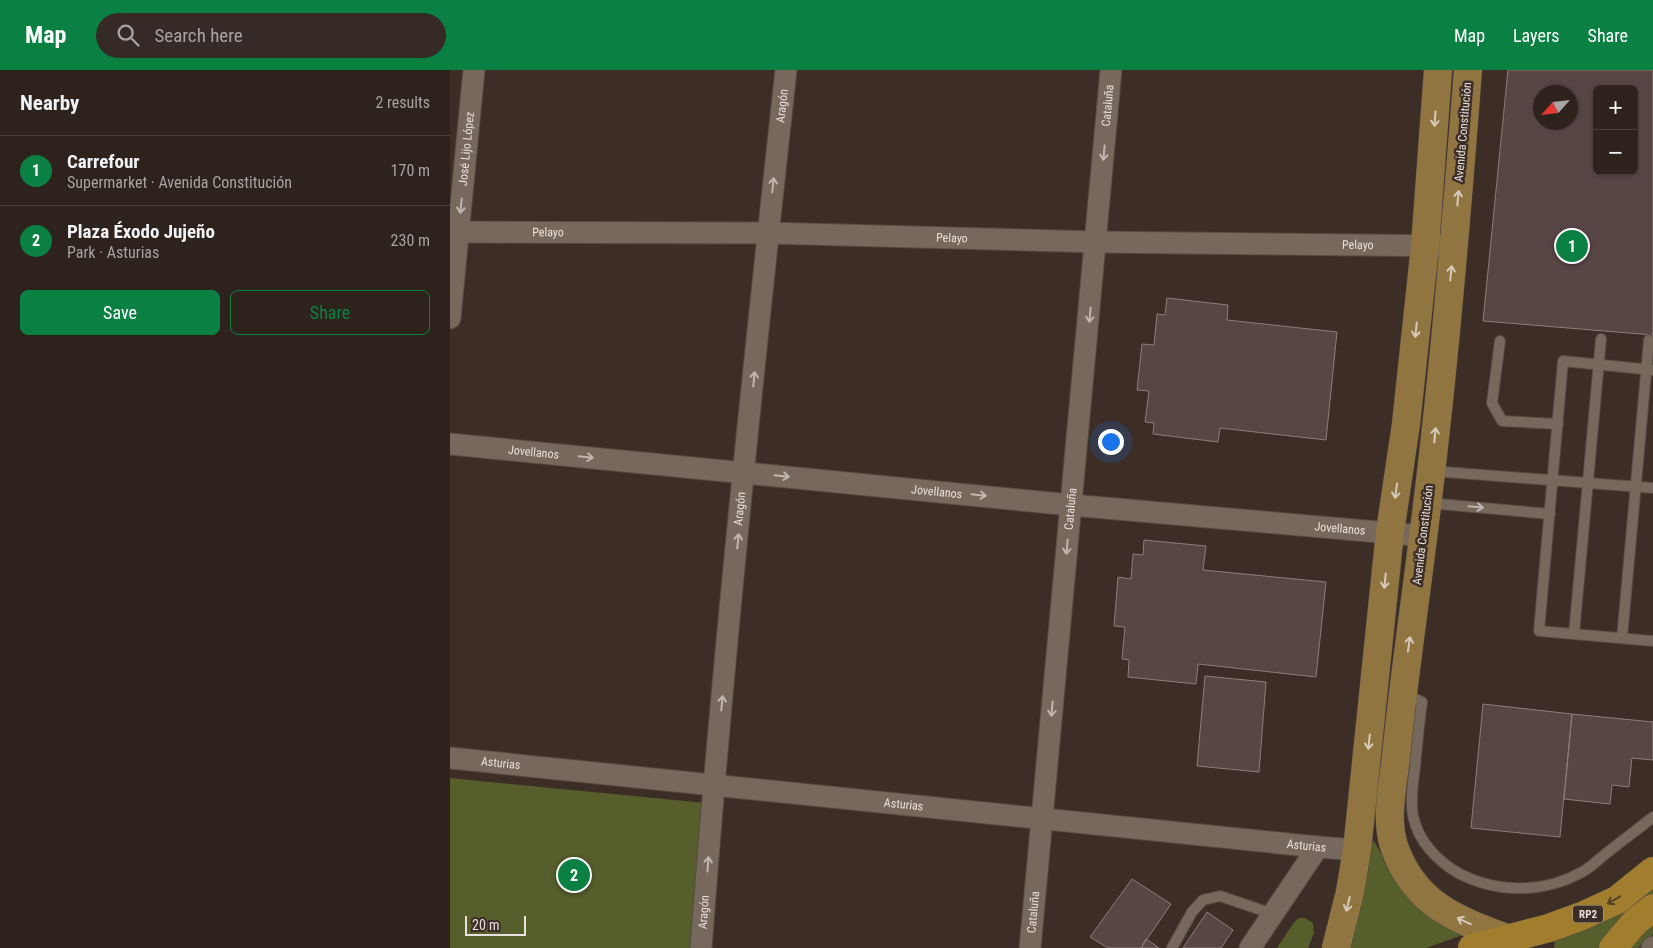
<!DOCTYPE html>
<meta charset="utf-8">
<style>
:root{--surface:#2d221c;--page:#352a25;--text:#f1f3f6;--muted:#a7a4a3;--line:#483f3b;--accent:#0b8043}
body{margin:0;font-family:"Roboto Condensed",sans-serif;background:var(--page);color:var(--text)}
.controls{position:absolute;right:15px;top:15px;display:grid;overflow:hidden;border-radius:8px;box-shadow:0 1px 4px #0004}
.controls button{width:45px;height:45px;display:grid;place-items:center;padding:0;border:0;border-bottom:1px solid var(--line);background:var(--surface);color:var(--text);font:25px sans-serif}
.compass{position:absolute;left:1083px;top:15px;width:45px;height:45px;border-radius:50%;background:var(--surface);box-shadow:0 1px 4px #0004;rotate:243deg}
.scale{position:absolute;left:15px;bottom:12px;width:61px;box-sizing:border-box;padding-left:5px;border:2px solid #e8e0da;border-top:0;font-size:14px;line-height:18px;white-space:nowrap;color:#e8e0da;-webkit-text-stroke:4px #3c2e26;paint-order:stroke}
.you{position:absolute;left:660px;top:371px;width:18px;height:18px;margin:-12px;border:4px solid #fff;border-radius:50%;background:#1a73e8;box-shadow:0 0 0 8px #1a73e833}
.badge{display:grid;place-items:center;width:32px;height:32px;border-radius:50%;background:var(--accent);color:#fff;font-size:16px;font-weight:700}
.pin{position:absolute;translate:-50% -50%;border:2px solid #fff;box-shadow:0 1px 5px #0006}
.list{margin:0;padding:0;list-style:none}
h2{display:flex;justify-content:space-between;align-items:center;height:65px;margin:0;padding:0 20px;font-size:21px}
h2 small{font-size:16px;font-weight:400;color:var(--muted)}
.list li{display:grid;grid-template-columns:32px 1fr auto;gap:15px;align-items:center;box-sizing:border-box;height:70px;padding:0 20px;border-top:1px solid var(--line)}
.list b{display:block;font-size:19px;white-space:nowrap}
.list p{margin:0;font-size:16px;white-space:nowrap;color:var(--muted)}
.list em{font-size:16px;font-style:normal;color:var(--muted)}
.actions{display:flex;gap:10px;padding:15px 20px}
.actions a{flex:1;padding:11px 0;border:1px solid var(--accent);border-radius:8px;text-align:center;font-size:18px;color:var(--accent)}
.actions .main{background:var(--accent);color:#fff}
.icon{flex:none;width:28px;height:28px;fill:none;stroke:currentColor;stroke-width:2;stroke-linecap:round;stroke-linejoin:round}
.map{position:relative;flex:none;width:1203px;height:878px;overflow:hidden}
header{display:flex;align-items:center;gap:30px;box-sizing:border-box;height:70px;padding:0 25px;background:var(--accent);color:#fff}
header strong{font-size:24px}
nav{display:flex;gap:28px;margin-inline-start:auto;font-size:18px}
.search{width:350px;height:45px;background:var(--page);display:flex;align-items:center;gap:12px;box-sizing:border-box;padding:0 18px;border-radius:28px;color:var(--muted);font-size:19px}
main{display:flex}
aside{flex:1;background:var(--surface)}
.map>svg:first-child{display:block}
.green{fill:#565e2c}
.building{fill:#584645;stroke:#907c7b;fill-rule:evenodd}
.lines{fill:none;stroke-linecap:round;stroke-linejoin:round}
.lane-casing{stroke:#554b44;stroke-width:12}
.street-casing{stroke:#554b44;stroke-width:23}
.primary-casing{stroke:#554b44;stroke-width:29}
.highway-casing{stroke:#554b44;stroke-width:29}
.lane{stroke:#77685e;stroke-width:10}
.street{stroke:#77685e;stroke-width:21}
.primary{stroke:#907541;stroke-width:28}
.highway{stroke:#a07e2d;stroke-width:28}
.oneway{stroke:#d6cbbb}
.oneway2{stroke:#c0b6af}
.oneway3{stroke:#503e27}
.labels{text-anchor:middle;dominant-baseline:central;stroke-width:5;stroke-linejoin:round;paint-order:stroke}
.shield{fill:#3c2e26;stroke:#b4aba4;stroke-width:1}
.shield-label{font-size:11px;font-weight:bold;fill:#e8e0da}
.street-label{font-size:12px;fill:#e8e0da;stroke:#3c2e26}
</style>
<header>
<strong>Map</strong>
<div class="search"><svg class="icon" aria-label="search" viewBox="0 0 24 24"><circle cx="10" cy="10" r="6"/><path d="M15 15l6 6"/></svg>Search here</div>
<nav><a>Map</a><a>Layers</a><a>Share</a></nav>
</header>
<main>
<aside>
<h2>Nearby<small>2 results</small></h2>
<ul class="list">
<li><span class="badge">1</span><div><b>Carrefour</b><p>Supermarket · Avenida Constitución</p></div><em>170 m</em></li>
<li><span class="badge">2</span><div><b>Plaza Éxodo Jujeño</b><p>Park · Asturias</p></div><em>230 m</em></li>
</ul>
<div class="actions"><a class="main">Save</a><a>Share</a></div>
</aside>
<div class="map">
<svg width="1203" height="878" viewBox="0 0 1203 878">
<rect width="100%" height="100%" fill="#3c2e26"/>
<path class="green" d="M0,708L255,733L242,878H0Z
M924,771L943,805L1015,862L1010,866L976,878H896L920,773Z
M1203,814V825L1157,866L1150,878H1104L1105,870L1109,867L1149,853L1161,848Z
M849,848H855L863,853L864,863L858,878H827L844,852Z
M1203,849V864L1188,878H1175Z"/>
<path class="building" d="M1058,0H1203V265L1033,251ZM1147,19H1184V101H1147ZM1090,22H1120V52H1090Z
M717,228L778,235L777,250L887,262L876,370L770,358L768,372L703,364L704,353L695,352L699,321L687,320L692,274L704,275L707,244L715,245Z
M694,470L756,476L753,500L876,512L866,607L748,594L746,614L678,607L679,590L672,589L675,557L664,556L668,507L681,509L683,484L693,485Z
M755,606L816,612L809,702L747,696Z
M1033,634L1122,644L1110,767L1021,758Z
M1122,644L1203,652V690L1182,688L1179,717L1162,715L1160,734L1114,729Z
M682,809L721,834L691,878H658L640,867Z
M757,842L783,860L771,878H733Z
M696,869L709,878H691Z"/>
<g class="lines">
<defs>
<path id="lane" d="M1050,271L1042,333L1052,351L1108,354
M1203,300L1113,291L1089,561L1203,571
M982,401L1203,418
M978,433L1100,444
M1124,564L1151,269
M1172,568L1199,270
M956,624L972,632C969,654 967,675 965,697C963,713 960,730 963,746C968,771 988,792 1010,804C1050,824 1095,823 1134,801C1142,796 1150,788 1158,782C1173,770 1188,759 1203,747
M722,878L742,842L753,830L770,826L823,844"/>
<g id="street">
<path id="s1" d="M0,162L318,163L647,172L1004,176"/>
<path id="s2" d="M0,248L24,0"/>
<path id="s3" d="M0,374L621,435L974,466"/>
<path id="s4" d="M0,688L868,777L907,780"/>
<path id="s5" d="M251,878C273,585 304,292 336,0"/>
<path id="s6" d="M580,878L661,0"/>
<path d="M800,878L868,777"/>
<path d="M1202,878L1203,877"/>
</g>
<path id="primary" d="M1018,0C1006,156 993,312 973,468C964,541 953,614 946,687C943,715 935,748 944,776C964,834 1005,849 1059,869
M886,878L900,822L907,780L940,462L956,354L975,176L988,0"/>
<path id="highway" d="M1022,878L1099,858L1132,846L1167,830L1203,801
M1163,878L1185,852L1203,838"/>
</defs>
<use href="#lane" class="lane-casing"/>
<use href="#street" class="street-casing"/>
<use href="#primary" class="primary-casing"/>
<use href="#highway" class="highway-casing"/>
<use href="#lane" class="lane"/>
<use href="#street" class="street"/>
<use href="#primary" class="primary"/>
<use href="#highway" class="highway"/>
</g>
<defs><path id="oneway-shaft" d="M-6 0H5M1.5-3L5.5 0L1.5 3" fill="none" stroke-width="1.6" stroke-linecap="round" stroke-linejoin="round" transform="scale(1.25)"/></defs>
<g class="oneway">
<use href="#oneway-shaft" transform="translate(985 49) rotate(94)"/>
<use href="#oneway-shaft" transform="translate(1008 128) rotate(-85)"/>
<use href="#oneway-shaft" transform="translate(1001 203) rotate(-84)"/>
<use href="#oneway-shaft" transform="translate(966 260) rotate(96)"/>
<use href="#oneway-shaft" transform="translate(985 365) rotate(-84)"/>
<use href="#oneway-shaft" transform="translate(946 421) rotate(98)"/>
<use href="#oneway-shaft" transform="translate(935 511) rotate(96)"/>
<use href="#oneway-shaft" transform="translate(959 574) rotate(-82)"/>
<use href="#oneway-shaft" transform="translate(919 672) rotate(96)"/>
<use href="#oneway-shaft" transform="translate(898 834) rotate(103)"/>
<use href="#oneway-shaft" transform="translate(1014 851) rotate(-155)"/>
</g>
<g class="oneway2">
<use href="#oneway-shaft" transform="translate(654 83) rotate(95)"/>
<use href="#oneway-shaft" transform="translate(323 115) rotate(-84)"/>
<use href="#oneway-shaft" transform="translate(11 136) rotate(96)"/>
<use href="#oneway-shaft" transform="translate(640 245) rotate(95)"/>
<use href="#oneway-shaft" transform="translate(304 309) rotate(-84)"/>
<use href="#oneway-shaft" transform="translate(136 387) rotate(6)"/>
<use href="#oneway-shaft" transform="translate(332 406) rotate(6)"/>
<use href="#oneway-shaft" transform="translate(529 425) rotate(6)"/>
<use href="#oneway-shaft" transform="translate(1026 437) rotate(5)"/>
<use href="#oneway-shaft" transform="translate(288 471) rotate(-84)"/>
<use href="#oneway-shaft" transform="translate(617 477) rotate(95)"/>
<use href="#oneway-shaft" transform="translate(272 633) rotate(-84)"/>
<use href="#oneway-shaft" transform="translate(602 639) rotate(95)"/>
<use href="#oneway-shaft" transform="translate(258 794) rotate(-86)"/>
</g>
<use class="oneway3" href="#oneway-shaft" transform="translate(1164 830) rotate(150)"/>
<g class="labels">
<rect class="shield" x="1123" y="835.5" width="30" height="17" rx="4"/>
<g class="shield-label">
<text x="1138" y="844">RP2</text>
</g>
<g class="street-label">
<text stroke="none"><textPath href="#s5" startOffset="846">Aragón</textPath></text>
<text stroke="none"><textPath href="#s6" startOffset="846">Cataluña</textPath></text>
<text transform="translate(1013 62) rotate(-85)">Avenida Constitución</text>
<text stroke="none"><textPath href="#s2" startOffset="170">José Lijo López</textPath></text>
<text stroke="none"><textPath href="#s1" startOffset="98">Pelayo</textPath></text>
<text stroke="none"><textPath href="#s1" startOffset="502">Pelayo</textPath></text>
<text stroke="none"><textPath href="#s1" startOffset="908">Pelayo</textPath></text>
<text stroke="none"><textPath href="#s3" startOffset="84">Jovellanos</textPath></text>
<text stroke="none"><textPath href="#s3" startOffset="489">Jovellanos</textPath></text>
<text stroke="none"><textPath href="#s5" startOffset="441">Aragón</textPath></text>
<text stroke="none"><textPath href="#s6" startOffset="441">Cataluña</textPath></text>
<text stroke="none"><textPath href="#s3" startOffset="894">Jovellanos</textPath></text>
<text transform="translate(973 465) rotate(-83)">Avenida Constitución</text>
<text stroke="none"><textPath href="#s4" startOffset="51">Asturias</textPath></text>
<text stroke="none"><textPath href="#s4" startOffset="456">Asturias</textPath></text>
<text stroke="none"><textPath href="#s4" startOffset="861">Asturias</textPath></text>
<text stroke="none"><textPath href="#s5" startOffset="36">Aragón</textPath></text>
<text stroke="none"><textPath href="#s6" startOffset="36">Cataluña</textPath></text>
</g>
</g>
</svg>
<div class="controls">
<button>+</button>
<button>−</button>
</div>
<svg class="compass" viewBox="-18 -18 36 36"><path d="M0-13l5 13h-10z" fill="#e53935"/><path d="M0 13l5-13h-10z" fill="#a7a4a3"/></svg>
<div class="scale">20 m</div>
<div class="you"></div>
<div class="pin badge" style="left:1122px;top:176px">1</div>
<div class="pin badge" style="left:124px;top:805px">2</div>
</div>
</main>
